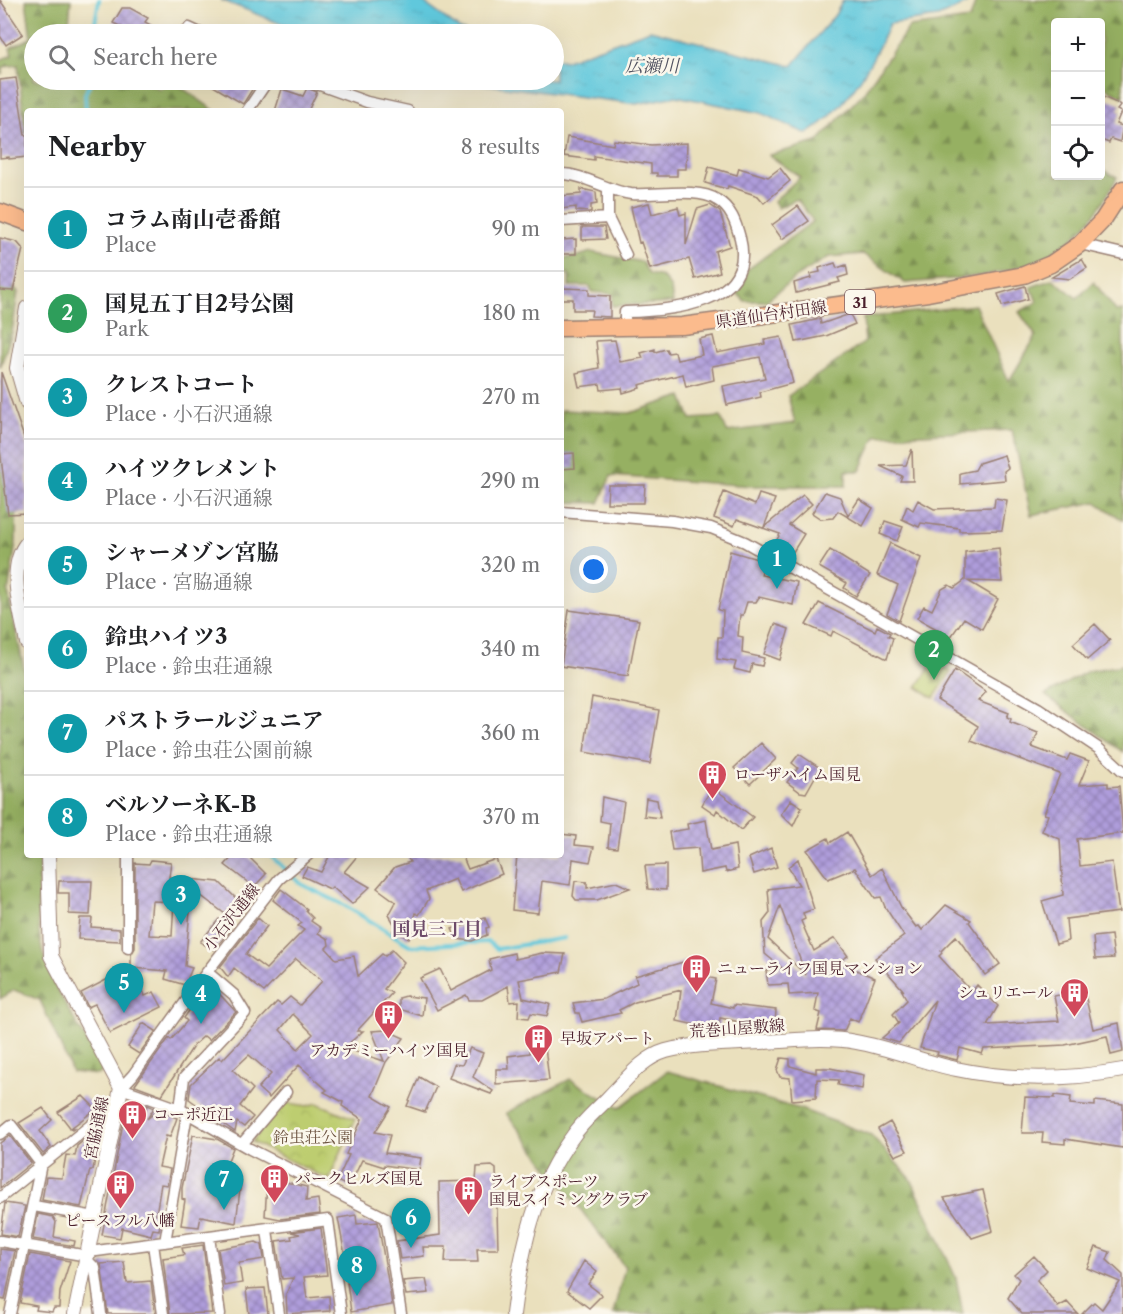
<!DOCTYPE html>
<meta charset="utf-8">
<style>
:root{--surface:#fff;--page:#f2f2f2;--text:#202124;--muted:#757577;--line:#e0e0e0;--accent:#db2777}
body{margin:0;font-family:"Libre Caslon Text","Noto Serif JP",serif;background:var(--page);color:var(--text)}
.controls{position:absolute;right:18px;top:18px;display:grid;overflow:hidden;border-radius:6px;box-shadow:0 6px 24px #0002}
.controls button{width:54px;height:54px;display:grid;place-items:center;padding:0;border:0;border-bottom:2px solid var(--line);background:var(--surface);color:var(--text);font:30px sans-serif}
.you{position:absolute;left:594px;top:570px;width:21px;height:21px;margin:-15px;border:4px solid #fff;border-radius:50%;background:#1a73e8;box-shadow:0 0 0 9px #1a73e833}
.badge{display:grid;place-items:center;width:39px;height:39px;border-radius:50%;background:var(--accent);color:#fff;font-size:20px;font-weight:700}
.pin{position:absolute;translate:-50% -50px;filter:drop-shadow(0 2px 3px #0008)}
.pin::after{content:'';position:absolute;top:32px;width:21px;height:18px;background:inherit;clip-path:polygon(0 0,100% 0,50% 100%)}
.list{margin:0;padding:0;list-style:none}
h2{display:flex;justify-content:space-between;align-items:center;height:78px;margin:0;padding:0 24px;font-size:26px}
h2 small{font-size:20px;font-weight:400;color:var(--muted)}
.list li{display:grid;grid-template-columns:39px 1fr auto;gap:18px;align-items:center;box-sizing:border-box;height:84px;padding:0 24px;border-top:2px solid var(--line)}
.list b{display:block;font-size:22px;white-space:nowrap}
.list p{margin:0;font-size:20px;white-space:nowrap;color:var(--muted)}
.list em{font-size:20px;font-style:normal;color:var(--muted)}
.icon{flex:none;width:33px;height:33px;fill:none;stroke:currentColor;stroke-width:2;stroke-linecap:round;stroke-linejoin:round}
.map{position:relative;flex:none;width:1123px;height:1314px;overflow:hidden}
.search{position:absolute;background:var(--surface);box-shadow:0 6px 24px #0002;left:24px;top:24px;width:540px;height:66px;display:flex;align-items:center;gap:15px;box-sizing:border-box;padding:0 21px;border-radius:33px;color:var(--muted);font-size:22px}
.panel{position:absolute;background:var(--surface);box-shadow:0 6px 24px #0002;left:24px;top:108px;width:540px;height:750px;border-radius:6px}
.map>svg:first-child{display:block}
.forest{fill:url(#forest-firs);stroke:#706846;stroke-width:1.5}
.park{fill:url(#park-crowns);stroke:#84764e;stroke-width:1.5}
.water{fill:url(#water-ripples);stroke:#557484;stroke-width:1.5}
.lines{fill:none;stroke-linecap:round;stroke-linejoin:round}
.stream{stroke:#60c8dc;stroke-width:4}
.building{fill:url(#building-cross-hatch);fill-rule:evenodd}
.minor-casing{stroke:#9a8074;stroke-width:13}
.tertiary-casing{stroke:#9a8074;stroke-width:16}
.primary-casing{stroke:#9a8074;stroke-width:19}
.minor{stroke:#fff;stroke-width:10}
.tertiary{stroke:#fff;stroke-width:14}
.primary{stroke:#fbbb8d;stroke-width:16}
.labels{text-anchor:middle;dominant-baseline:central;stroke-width:5;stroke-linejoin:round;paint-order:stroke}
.shield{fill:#fbf7ec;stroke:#7f6065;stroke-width:1.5}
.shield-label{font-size:15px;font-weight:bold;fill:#4a1f2b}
.street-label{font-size:16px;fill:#4a1f2b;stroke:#fbf7ec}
.poi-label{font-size:16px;fill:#4a1f2b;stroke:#fbf7ec;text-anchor:start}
.park-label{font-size:16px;fill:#6c5340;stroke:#fbf7ec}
.water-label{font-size:18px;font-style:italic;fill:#515260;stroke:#fbf7ec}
.neighbourhood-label{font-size:18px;font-weight:bold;fill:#6d4b69;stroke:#fbf7ec}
</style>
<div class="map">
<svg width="1123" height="1314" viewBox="0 0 1123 1314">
<defs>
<pattern id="forest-firs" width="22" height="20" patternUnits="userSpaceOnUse" patternTransform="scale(1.5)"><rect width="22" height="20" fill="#96b062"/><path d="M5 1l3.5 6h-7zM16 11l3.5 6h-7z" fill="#7c8f51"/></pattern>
<pattern id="park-crowns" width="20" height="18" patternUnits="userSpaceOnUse" patternTransform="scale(1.5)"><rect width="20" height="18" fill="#bdcd70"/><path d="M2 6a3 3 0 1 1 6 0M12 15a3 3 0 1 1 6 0" fill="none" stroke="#a4b061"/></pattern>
<pattern id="water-ripples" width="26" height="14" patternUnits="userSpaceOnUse" patternTransform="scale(1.5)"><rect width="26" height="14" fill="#60c8dc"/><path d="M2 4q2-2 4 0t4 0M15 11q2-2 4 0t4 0" fill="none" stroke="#55abbd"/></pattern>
<pattern id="building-cross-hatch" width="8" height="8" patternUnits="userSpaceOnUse" patternTransform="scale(1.5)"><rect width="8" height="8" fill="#af9ddb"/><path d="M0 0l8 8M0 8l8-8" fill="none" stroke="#907fb2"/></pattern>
</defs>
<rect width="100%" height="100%" fill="#fbf7ec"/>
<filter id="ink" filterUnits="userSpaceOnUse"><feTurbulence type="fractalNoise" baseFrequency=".0167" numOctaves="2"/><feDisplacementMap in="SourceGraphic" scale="12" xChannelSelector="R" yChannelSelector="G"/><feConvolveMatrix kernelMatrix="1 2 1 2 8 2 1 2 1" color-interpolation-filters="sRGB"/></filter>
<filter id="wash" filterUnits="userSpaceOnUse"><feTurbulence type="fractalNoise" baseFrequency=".008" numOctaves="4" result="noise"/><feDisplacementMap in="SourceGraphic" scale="24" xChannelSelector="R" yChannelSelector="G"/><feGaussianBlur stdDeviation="1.35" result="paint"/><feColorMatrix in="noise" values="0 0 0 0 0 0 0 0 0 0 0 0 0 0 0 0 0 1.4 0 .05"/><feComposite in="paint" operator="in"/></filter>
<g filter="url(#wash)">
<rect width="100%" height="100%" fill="#eae0bd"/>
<path class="forest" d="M26,0H71L68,34H34V80H140L160,89L171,80L215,111H27V133H20L19,130L25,129L18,65L3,67V73L0,74V60L12,55L10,48L31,38Z
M976,0H1123V97L1101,85L1100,22H1056V176H1100L1101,169L1117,177C1068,276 1003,274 905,283L863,254L829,257L799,275L766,301H745L735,291L745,281L747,270L813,221L797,199L778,208L774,201L800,177L769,155L817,142L864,92L909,27L970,19Z
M591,252L642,262L649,274L663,277L671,288L673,303L612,306L613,294L592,292L590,286H569V274H561V258L576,257Z
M0,271L18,292L12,332L0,368Z
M1053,279L1077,298L1094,282L1116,311L1123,310V520L1096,502L1031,515L1012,430L876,436L860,471H846V486H753L611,476L599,503L561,502V410L630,413L682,396L691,419L721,417L727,432L795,423L788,396L865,342L863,318L975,305L1009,381L1036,336L1019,312L1037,302L1031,287Z
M0,427L17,466L16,542L8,593L27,683V855H40C39,882 36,910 40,938C45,981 83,1031 104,1070L98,1075L72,1072L40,1000L14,990L0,999Z
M1123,665V752L1045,695L1088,671Z
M667,1071L800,1109L871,1135L911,1179L956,1278L963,1314H613L625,1267L506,1113L570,1079L619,1108Z"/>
<path class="park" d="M934,661L951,672L934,698L917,687Z
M281,1102L308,1106L317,1103L355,1119L329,1180L252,1142Z"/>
<path class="water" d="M221,0H420L460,29L477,34H307Z
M843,0H967L966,4L938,17L889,24C872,65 846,110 807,134L761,113L676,96L637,104L451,80H554V58L564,61L650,30L792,66L835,15Z"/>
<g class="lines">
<path class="stream" d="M93,34L99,0
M86,111L85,94L91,80
M270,855L301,884L344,905L411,946L488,942L497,949L565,938"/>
</g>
<g id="blocks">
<path class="building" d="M0,0L23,34L6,45L0,36Z
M122,8H130L148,18L145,22L167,34H137L113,23Z
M16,78L25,135H27V157L9,159V157L0,158V80Z
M203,80H258L243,104Z
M307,88L317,92L308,111H275L282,89L303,96Z
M1101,96L1121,105L1117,110L1121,112L1116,124L1123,126L1120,142L1111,139L1109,143L1101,140Z
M567,137L613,145L614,140L651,145L687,143L686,169H677V176H657V173H651V164L594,156V160L564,156Z
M709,167L737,175L739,168L768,177L780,168L790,181L764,203L758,196L728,186L727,189L705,183Z
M581,189L596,192L597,204L591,205V212L576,211V207L561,209V196L581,194Z
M649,203L652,214L678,207L680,215L686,213V245L697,209L710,205L720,212L730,246L715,251L720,272L695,279L689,259L650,269L641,242L639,243L631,207Z
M798,206L809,221L782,239L772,225Z
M582,227H604L606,239L582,240Z
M0,238L17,242L23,249L13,291L0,290Z
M576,239V254H561V240Z
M1082,259L1087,268L1070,279L1052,277Z
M835,263L837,268L846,265L848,275L838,278L840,282L796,293L794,283L811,278L810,274L820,272L819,268Z
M1025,286L1028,299L1002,306L998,294Z
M561,288L589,289V295L610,296V317L591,316L592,310H573V299H561Z
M850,314L855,324L826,336L796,342L792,325L820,319L821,324Z
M713,336L717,353L765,344L764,340L781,337L793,383L760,392L761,397L727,405L723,386L765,378L760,357L712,366L714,380L686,387L683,374L639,385L640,388L623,393L622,388L601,390L600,384L579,387L576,373L599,368L596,341L615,340L620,362L643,358L641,353L655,349V352L666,349L668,353L675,352L677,360L702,355L699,339Z
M1,372L27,446V513L8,514L0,450Z
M912,449L913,481H900L902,476L880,466L906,465Z
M574,453L575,468L561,469V454Z
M1004,455L1008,468L1004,471L1005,480L960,484V473L975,470L979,463Z
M608,485H645L644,503H607Z
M724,492L755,505L759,494L775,499L764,527L803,495L812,504L789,525L804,534L791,555L774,545L780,534L737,519L734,526L714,518Z
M825,492L840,497L848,516L859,499L873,508L863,526L838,511L833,518L821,519L812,513Z
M995,498L1007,500L1002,530L959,531V528L921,523L919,527L902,519L907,506L913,510L918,500L934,509L960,508L994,507Z
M885,521L903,527L897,541L880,534Z
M890,543L921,558L899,621L887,614L898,585L877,575Z
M999,548L1002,582L968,581L998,599L982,629L964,618L948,641L939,635L942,632L917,618L924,606L932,610L942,589L949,585L954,588L965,580V552Z
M830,550L870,575L856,596L844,588L847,583L819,567Z
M730,551L764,561L761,575L797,582L793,605L759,597L756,602H747L743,615H740L738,636L743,637L742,653L764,658L762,666L752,664L750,673L734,669L736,662L717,659L718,637H722L723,611L718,610Z
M819,603L875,631L877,626L890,633L888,636L893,638L887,659L833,631L831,636L806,625Z
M569,610L639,620L628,676L561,666Z
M775,624L789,629L780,660L764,654Z
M1095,624L1110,640L1087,660L1073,644Z
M955,670L986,692L978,701L1009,713L1007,717L1011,719L1010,722L1038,733L1032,747L1067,760L1070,754L1089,761L1079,785L1108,783V787L1119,786L1123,833L1077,839L1080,866L1112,862L1119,912L1066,919L1068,941L1056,944L1042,901L1063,895L1060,839L1042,831L1048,815L1044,814L1060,774L971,741L978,726L937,700Z
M592,697L659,710L650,764L584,752Z
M761,743L776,759L750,784L734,768Z
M799,754L820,768L806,793L800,792L787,782L798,768L792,763Z
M712,787L753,817L741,830L717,810L715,814L702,805Z
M602,797L624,802L617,848L608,847L610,823L600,821Z
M646,798L657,800L660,818L644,816Z
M791,800L802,807L793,826L781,814Z
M706,820L711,850L735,845L738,869L726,872L725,868L700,873L698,848L672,850L669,832L688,829L687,824Z
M847,832L872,875L882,868L901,907L916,927L919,926L922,930L946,905L971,920L969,922L1000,964L985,975L956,936L941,951L942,953L939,956L972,992L977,985L998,1006L987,1025L1059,1021L1054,996L1084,990L1093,1029L1119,1023L1123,1052L1111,1055L1107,1036L1065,1045L984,1049L982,1054L960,1048L957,1060L937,1055L938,1052L920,1048L935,1000L899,1043L882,1038L899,1023L893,1014L907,1000L901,989L904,991L875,958L904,936L885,907L881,897L875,898L855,868L828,879L807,850L828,838L830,843Z
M561,834L576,836L575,845L594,847L590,862L573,859L570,885L542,881L538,913L512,910L517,855H561Z
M771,848L777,867L754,874L749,858Z
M234,855H247L266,874L254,887L225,865Z
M330,855H358L344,872L370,887L352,904L332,887L330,889L302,876L307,867L321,872Z
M406,855H462L468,869L496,859L502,874L461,892L455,879L426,891L429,899L419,915L416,913L409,938L393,931L395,925L389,915L396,902L377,888L395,867L410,862Z
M798,859L814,909L803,913L805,919L801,921L814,951L835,938L848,956L838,962L875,978L858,1022L850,1018L844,1031L817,1030L821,1013L815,1011L818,993L789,995L788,984L768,985L766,970L782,968L765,954L763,922L770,913L768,889L799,885L788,867ZM780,906L806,975L768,939Z
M151,860L171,862L169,877L219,882L240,902L229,917L192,889L185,966L192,968L185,985L165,979L167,971L133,968L145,996L154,992L162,1007L110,1033L95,1004L88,1007L81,993L131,967V955L135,948V863L149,864ZM152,901L174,902L172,936L149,935Z
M666,865V890L648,889L645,866Z
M59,881H92L90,915L69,914V893H58Z
M575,881L587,882V888L616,882L630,888L597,900H576L573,896Z
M281,889L307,909L306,911L313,918L311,921L321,928L318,933L328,939L329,945L326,948L336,959L354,956L358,976L382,954L385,956L392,950L404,962L384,989L392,993L357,1031H363L344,1048L384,1061L372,1031L386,1030L404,1038L386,1062L372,1096L391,1107L375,1132L390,1135L385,1153L421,1158L419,1170L384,1165V1167L362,1160L349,1187L337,1181L349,1155L346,1154L362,1119L342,1106L343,1102L324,1092L327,1090L299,1065L269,1098L258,1088L271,1074L249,1055L233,1070L253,1089L240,1106L253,1117L244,1127L237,1122L235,1132L189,1099L191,1084L219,1057L222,1060L277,1002L281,1005L290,997L300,1005L322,981L296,959L264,992L234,968L228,977L220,967L258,918L267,926L246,954L266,969L304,930L298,926L302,923L273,900ZM293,1014L313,1034L298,1049L280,1030Z
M80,918H92L91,927L120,929V941L78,939Z
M485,918L489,927L486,928L487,935L472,941L457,939L452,929Z
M219,919L231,929L214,950L200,942Z
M1111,935L1114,958L1095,959L1093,937Z
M514,953L515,959L542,953L565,954L561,972L519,980L523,998L550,1004L547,1016L531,1013L529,1018L518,1017L519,1001L510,1002L508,986L482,1000H469L466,995L437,1010L420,978L440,969L451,991L491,970L489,959Z
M697,958L701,976L716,979L711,1003L733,1008V1005L776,1010L775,1024H750L720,1018L718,1030L677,1021L681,990L635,1002L619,1010L621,1013L582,1022L579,1013H576L573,1003L604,999L637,983L635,976Z
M213,987L236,1012L209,1040L204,1036L194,1045L162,1095L135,1085L169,1038L171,1040L187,1021L184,1018L191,1008Z
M406,996L424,998L422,1016L399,1009V998Z
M143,1023L156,1031L139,1054L128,1047Z
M545,1047L549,1080L496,1084V1069H509L508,1056L530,1053V1048Z
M470,1048L483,1053L473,1077L493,1091L491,1094L449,1078L454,1064L462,1065Z
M781,1058L790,1059V1066L816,1073V1068H830L864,1075L862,1089L838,1085L839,1080L817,1079L816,1098L792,1100L790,1078L780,1077L777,1070Z
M419,1077L436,1087L425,1112L407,1106Z
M1055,1095L1071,1097L1070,1104L1095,1106V1101L1123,1104V1148L1065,1139V1144L1042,1142L1043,1133H1022L1025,1097L1055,1098Z
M83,1096L96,1109L71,1128H75L72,1130L58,1112Z
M147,1105L154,1108L147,1119L158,1110L177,1118L170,1137L166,1136L159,1167L170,1169L167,1185L161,1184L156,1215H162L159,1230L153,1229L151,1235L122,1228L120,1238L102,1235L126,1107L145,1111Z
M43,1108L52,1120L40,1131L51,1147L43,1154L19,1123Z
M890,1122L907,1151L895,1156L878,1129Z
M95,1131L99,1132L92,1159H95L93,1170H90L81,1207L42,1200L46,1177L62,1178L66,1155L75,1156L77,1146Z
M193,1135L217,1139L233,1148L221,1178L241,1181L236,1223L201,1216L199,1227L181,1225L185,1200L182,1199V1188Z
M10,1136L31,1163L0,1188V1143Z
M492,1166L496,1169L498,1249H477L478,1262H445L446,1247H423L424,1256L400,1259L397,1241L440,1235L439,1182L476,1181L477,1167Z
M268,1167L278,1172L277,1180L307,1187L306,1201L318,1199L320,1214L280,1219L265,1216Z
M983,1190L993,1231L972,1238L944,1198Z
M5,1203L25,1206L18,1237L1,1234Z
M38,1214L53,1217L56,1222L54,1237L75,1241L74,1246L33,1239Z
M356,1215L357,1224L378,1222L392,1305L351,1312L347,1282H350L338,1218Z
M321,1228L327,1275L304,1277L307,1298L329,1296L330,1311L287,1314L286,1294L293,1278L282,1279L276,1241L292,1239L291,1236L300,1234L291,1232Z
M256,1242L262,1245L264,1259L239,1263L242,1283L224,1286L218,1249Z
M203,1245L212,1313L170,1314L163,1258L184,1255L182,1248Z
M1096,1247L1110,1252L1107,1260L1123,1275V1314H1082L1094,1302L1102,1309L1120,1282L1087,1268Z
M0,1249L15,1251L5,1300L0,1299Z
M30,1254L70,1261L60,1292L59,1308H54L52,1312L36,1310L37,1306L20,1303Z
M1034,1256L1047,1270L1037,1280L1058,1307L1067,1302L1078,1314H1022L1008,1298L1019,1279L1014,1274Z
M584,1261L597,1272L588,1284L602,1295L589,1308L567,1291Z
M124,1262L127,1283L151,1281L155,1314H108L101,1264Z
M426,1279L429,1293L406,1295L403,1281Z
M265,1288L268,1314H249L246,1289Z"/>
</g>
</g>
<g filter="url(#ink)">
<use href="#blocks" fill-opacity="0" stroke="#9a8074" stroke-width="1.5"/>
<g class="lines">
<defs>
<path id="minor" d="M185,34L189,28L202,34
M306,80L367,102L408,111
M247,111L268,80
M561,174C585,174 607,191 631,194C655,196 698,187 717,200C731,208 736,223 740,238C757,305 669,311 625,312V329
M608,189V218L626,255
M561,221L608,218
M1080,244L1123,254
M561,512L672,521L711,528L745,542L1038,708L1098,748L1123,771
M308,855L279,879L207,972L133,1075L121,1088L180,1109L250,1149L386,1218L401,1314
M128,948V855
M180,1109L184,1078L245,1013L234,995L207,972
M0,1134L11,1125L41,1164L10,1314
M242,1144L286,1092
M0,1198L96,1121L115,1112
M34,1206L95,1217
M267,1230L279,1314
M209,1237L220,1314
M0,1241L88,1256
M165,1242L187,1114
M153,1244L163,1314
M89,1252L328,1220L341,1314
M87,1260L95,1268L101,1314"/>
<path id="tertiary" d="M27,308L17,368L27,403
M27,543C6,568 22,614 27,643
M48,855L51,956L121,1088L75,1314
M513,1314C521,1251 534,1188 573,1136C583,1121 598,1109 610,1096C627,1079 642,1058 666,1051C696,1043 730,1044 761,1042C791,1041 825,1036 856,1042C890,1048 923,1062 956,1069C1012,1081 1068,1080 1123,1070"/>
<path id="primary" d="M0,212L27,222
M561,328L682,326L928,293L1024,275L1051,264L1080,244L1103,220L1123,189"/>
</defs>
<use href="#minor" class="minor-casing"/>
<use href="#tertiary" class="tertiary-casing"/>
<use href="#primary" class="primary-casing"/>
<use href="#minor" class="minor"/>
<use href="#tertiary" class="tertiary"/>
<use href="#primary" class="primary"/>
</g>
</g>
<defs>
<symbol id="building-pin" viewBox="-11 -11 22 30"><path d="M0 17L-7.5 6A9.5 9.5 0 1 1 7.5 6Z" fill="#d1495b" stroke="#fbf7ec"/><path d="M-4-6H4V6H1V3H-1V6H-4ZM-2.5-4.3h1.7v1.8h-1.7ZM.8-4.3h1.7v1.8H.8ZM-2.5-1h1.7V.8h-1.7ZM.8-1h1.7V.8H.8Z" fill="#fff"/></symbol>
</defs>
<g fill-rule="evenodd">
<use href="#building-pin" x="696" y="758" width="33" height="45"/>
<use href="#building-pin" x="680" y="952" width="33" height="45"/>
<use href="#building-pin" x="1058" y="976" width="33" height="45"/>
<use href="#building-pin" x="372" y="998" width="33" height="45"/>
<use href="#building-pin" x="522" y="1022" width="33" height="45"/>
<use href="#building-pin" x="116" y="1098" width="33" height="45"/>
<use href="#building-pin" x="258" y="1162" width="33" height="45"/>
<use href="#building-pin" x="104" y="1168" width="33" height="45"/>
<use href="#building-pin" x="452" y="1174" width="33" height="45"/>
</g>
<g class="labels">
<rect class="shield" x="845" y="290" width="30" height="24" rx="4.5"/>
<g class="shield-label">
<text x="860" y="302">31</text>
</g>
<g class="street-label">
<text transform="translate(771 314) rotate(-8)">県道仙台村田線</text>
<text transform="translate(231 917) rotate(-52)">小石沢通線</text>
<text transform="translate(737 1028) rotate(-4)">荒巻山屋敷線</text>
<text transform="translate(96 1128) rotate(-78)">宮脇通線</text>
</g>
<g class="poi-label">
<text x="734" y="774">ローザハイム国見</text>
<text x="717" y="968">ニューライフ国見マンション</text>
<text x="1053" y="992" text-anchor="end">シュリエール</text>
<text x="560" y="1038">早坂アパート</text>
<text x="389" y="1050" text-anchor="middle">アカデミーハイツ国見</text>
<text x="153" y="1114">コーポ近江</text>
<text x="295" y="1178">パークヒルズ国見</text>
<text x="489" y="1181">ライブスポーツ<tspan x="489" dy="18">国見スイミングクラブ</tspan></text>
<text x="120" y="1220" text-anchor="middle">ピースフル八幡</text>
</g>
<g class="park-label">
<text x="313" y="1137">鈴虫荘公園</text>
</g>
<g class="water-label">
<text x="652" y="66">広瀬川</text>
</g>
<g class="neighbourhood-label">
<text x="437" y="929">国見三丁目</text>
</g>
</g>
</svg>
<div class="controls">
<button>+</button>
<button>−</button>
<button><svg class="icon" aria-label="locate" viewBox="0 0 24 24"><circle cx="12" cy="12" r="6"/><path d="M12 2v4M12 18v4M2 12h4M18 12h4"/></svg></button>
</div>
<div class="you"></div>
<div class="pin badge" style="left:777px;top:589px;background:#0f9aa8">1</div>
<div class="pin badge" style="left:934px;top:680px;background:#2e9e5b">2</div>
<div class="pin badge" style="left:181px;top:925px;background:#0f9aa8">3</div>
<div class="pin badge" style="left:201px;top:1024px;background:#0f9aa8">4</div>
<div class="pin badge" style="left:124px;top:1013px;background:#0f9aa8">5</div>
<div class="pin badge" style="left:411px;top:1248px;background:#0f9aa8">6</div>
<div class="pin badge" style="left:224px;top:1210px;background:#0f9aa8">7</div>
<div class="pin badge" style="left:357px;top:1296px;background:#0f9aa8">8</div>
<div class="search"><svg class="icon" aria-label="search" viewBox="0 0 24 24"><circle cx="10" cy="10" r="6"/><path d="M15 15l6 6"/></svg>Search here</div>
<section class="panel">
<h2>Nearby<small>8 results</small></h2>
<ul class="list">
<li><span class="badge" style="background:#0f9aa8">1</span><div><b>コラム南山壱番館</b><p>Place</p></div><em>90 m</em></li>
<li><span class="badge" style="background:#2e9e5b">2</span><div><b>国見五丁目2号公園</b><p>Park</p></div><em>180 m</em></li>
<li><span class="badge" style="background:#0f9aa8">3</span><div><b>クレストコート</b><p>Place · 小石沢通線</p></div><em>270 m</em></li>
<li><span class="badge" style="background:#0f9aa8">4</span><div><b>ハイツクレメント</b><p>Place · 小石沢通線</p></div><em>290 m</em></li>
<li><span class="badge" style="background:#0f9aa8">5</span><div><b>シャーメゾン宮脇</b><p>Place · 宮脇通線</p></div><em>320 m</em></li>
<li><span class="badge" style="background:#0f9aa8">6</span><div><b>鈴虫ハイツ3</b><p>Place · 鈴虫荘通線</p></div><em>340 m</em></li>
<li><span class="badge" style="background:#0f9aa8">7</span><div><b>パストラールジュニア</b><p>Place · 鈴虫荘公園前線</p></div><em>360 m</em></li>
<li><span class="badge" style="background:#0f9aa8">8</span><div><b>ベルソーネK-B</b><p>Place · 鈴虫荘通線</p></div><em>370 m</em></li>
</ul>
</section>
</div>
